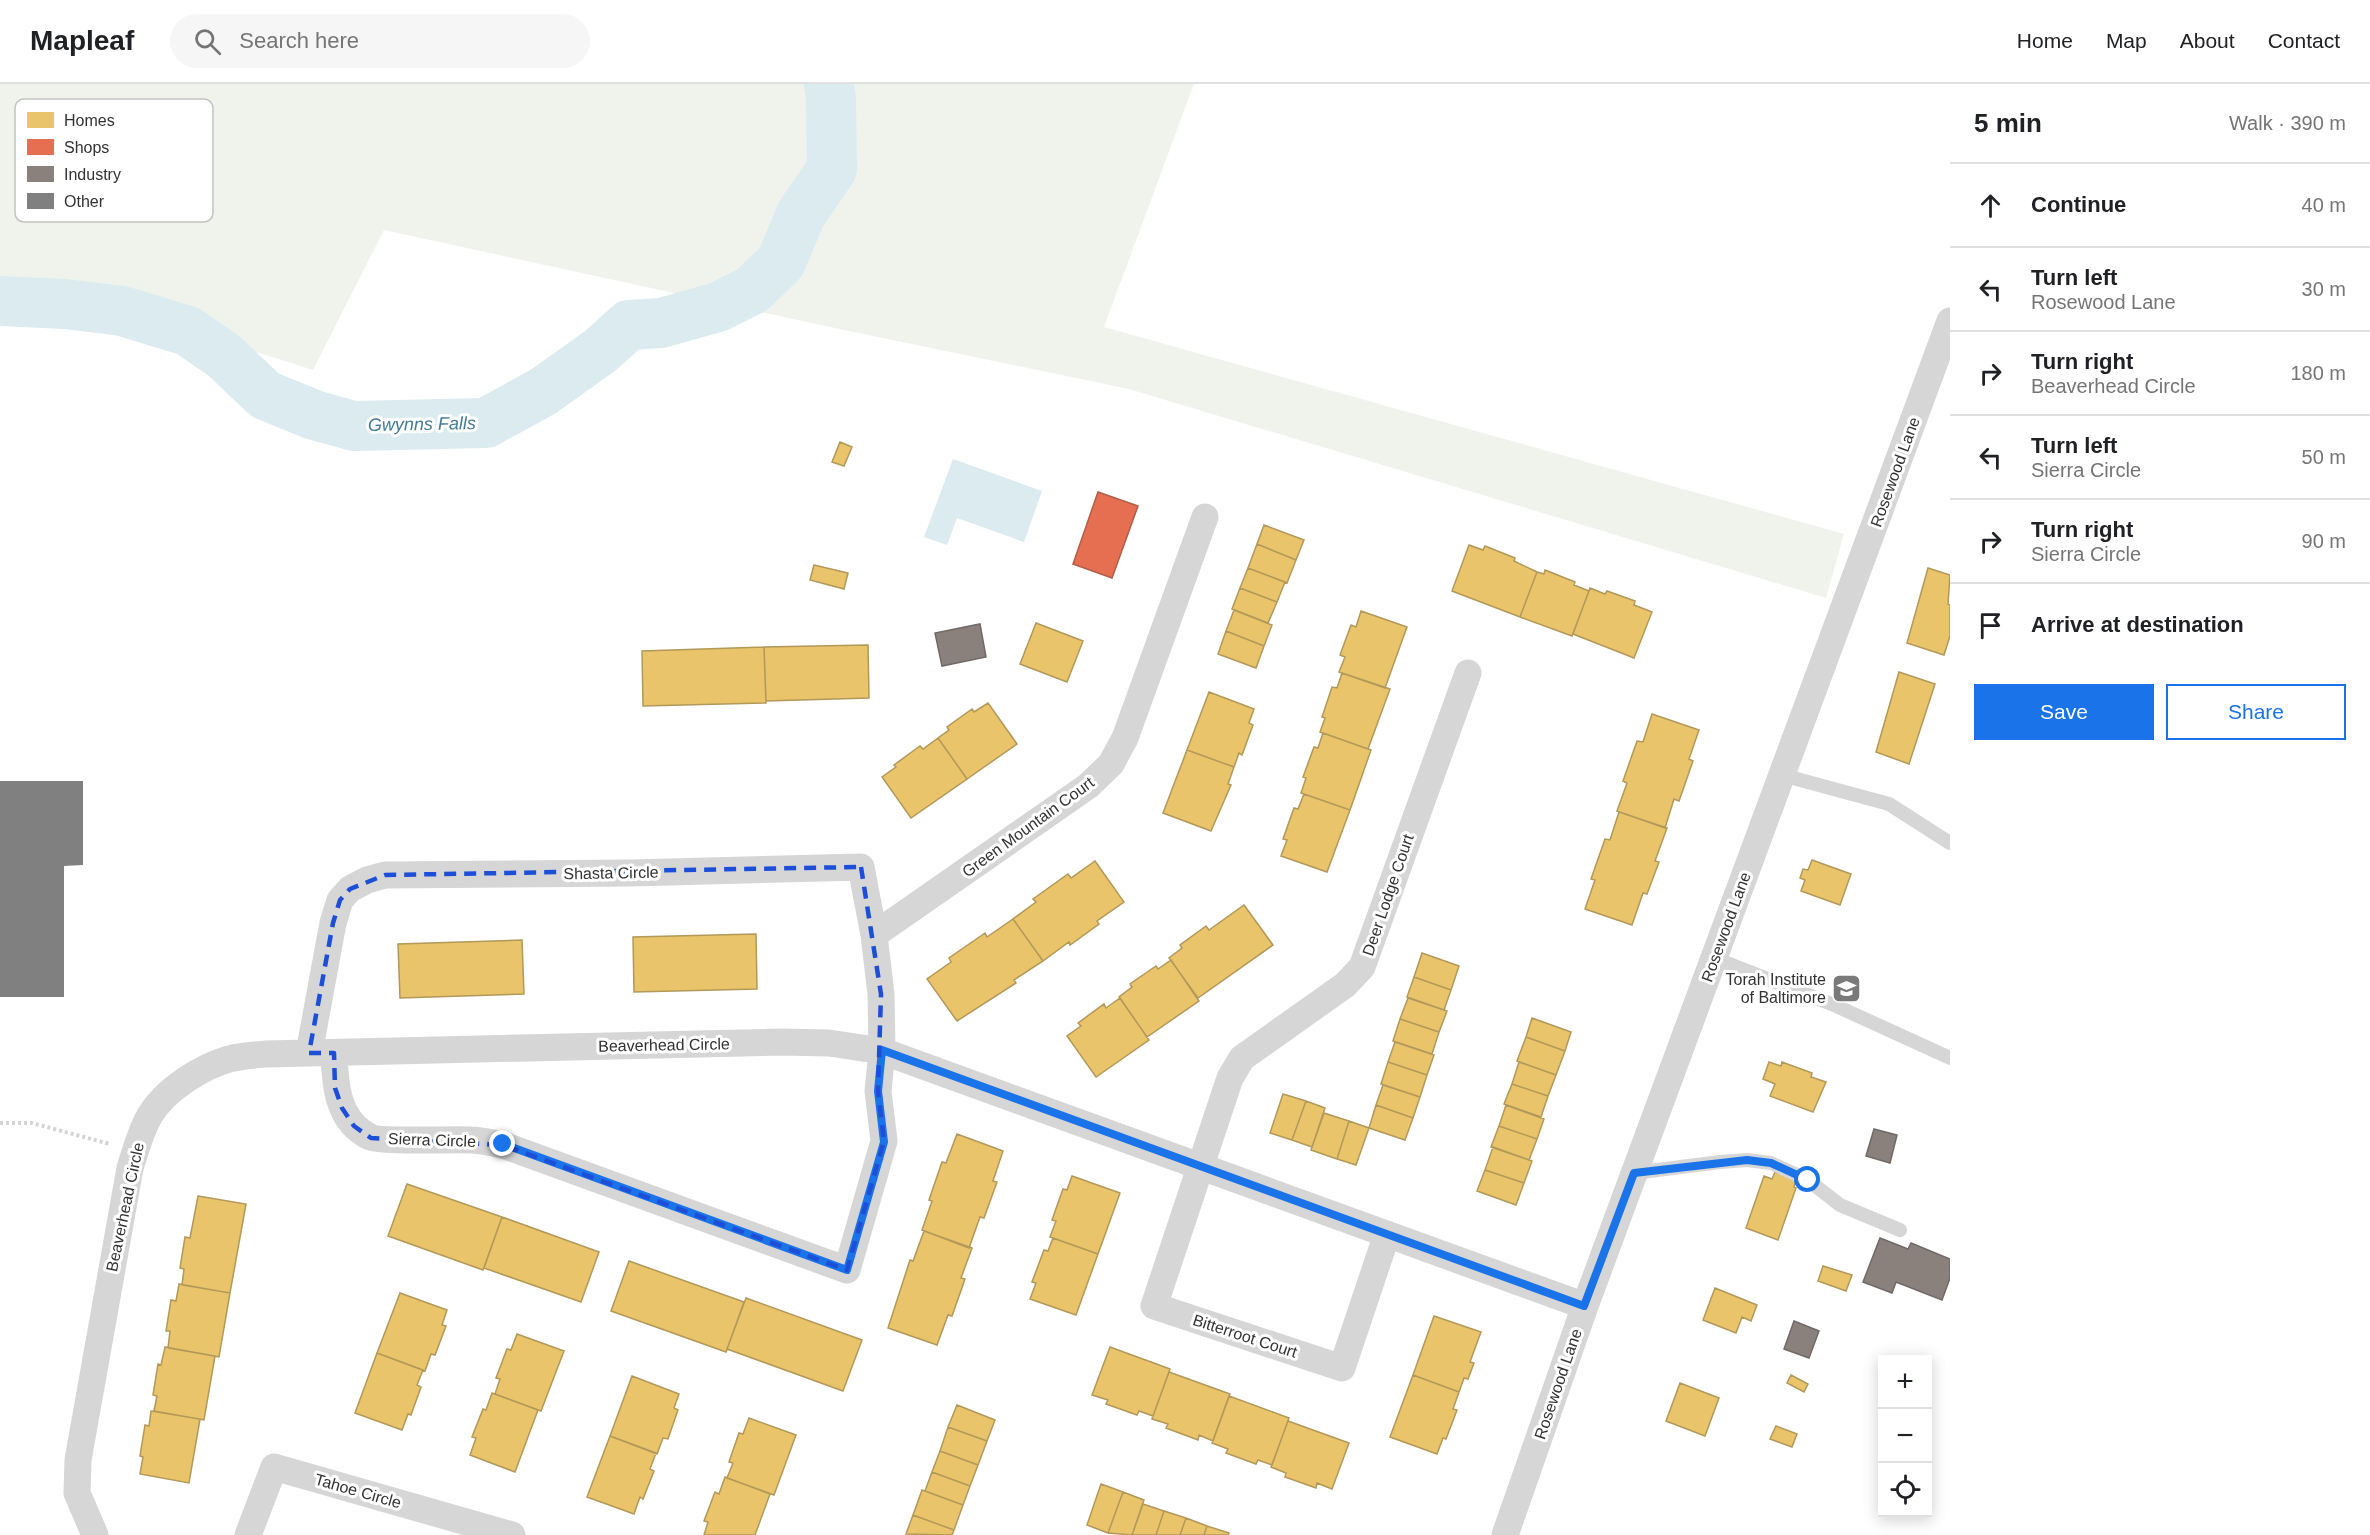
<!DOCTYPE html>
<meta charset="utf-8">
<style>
:root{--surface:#fff;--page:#f6f6f6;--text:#202124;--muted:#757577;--line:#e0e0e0;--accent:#1a73e8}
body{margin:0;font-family:Arial,sans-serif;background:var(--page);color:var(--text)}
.controls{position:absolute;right:18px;bottom:18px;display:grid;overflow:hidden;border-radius:0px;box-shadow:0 3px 15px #0003}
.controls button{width:54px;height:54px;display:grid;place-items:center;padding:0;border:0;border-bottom:2px solid var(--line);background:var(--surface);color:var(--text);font:30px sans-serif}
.stop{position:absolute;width:18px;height:18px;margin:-14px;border:4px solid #1a73e8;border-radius:50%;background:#fff}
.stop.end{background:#1a73e8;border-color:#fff;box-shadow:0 2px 6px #0008}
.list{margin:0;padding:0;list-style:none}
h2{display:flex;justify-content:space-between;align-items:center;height:78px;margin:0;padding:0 24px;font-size:26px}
h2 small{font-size:20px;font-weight:400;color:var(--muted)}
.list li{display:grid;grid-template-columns:39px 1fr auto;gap:18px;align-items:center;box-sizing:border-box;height:84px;padding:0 24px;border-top:2px solid var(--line)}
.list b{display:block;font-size:22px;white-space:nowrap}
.list p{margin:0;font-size:20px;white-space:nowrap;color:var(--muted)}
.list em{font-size:20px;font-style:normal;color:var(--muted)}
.actions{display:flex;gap:12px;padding:18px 24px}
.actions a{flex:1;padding:14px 0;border:2px solid var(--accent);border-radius:0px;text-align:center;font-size:21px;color:var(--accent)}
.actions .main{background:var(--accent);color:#fff}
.icon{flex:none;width:33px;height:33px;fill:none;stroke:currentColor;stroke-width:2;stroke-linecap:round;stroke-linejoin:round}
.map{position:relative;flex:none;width:1950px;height:1451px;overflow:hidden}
header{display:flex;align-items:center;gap:36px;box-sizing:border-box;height:84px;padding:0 30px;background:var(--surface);border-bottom:2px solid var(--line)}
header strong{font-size:28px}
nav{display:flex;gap:33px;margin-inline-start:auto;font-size:21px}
.search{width:420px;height:54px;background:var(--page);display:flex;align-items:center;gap:15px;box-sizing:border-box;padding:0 21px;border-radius:33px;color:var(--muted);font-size:22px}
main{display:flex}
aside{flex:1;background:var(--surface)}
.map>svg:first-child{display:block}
.green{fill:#f0f3ec}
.water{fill:#dbebf0}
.homes{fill:#e9c46a;stroke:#b29859;stroke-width:1.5}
.shops{fill:#e76f51;stroke:#b15d48;stroke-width:1.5}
.industry{fill:#8a817c;stroke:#706966;stroke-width:1.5}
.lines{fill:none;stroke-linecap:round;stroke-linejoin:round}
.river{stroke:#dbebf0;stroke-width:50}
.building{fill:#808080}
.path{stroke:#d4d4d4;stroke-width:4;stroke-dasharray:3 3;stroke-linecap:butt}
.service{stroke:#d6d6d6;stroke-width:14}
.minor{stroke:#d6d6d6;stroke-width:27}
.route{stroke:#1a73e8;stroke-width:8}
.marked{fill:none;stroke:#1d4ed8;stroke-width:4.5;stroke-dasharray:12 8;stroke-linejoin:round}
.labels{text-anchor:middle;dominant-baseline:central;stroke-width:6;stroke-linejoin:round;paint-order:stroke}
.street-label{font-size:16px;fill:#323232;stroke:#fff}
.poi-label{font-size:16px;fill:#323232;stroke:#fff;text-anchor:end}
.water-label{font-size:18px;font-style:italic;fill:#427b93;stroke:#fff}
.key{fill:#fff;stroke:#c2c2c2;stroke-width:1.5}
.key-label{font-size:16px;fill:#323232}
</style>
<header>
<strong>Mapleaf</strong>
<div class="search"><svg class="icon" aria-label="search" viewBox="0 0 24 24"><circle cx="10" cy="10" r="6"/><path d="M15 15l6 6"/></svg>Search here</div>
<nav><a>Home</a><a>Map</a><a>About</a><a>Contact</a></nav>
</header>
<main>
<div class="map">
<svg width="1950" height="1451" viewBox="0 0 1950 1451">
<rect width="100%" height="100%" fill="#fff"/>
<path class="green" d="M0,0H1194L1104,243L1844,450L1826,514L1129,305L844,246L384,146L313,286L161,238L30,212H0Z"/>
<path class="water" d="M953,375L1042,407L1024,458L957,434L947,461L924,453Z"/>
<path class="homes" d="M840,358L852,363L844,382L832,378Z
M1264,441L1304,456L1296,476L1257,460Z
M1257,460L1296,476L1287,499L1248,484Z
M1469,461L1483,466L1485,462L1515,474L1514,477L1537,488L1520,533L1452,507Z
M814,481L848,489L844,505L810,496Z
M1248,484L1285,498L1277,518L1240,504Z
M1928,484L1950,491L1948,520L1950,521V552L1944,571L1907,559Z
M1545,486L1575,498L1574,501L1589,507L1572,552L1520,533L1537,488L1544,490Z
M1240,504L1277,518L1268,539L1232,525Z
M1590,504L1605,510L1607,507L1635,517L1634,521L1652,528L1634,574L1573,550Z
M1234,526L1272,541L1264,562L1226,547Z
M1361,527L1407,543L1385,604L1339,588L1345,573L1340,571L1351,541L1356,543Z
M1036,539L1083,557L1067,598L1020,580Z
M1226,547L1264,562L1256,584L1218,570Z
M868,561L869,614L766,617L764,563Z
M764,563L766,619L643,622L642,567Z
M1899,588L1935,600L1909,680L1876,668Z
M1342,589L1390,605L1368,665L1320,648L1325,634L1322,633L1332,603L1337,604Z
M1209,608L1254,625L1249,639L1253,641L1242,671L1239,669L1234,683L1187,666Z
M988,619L1017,660L967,695L938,654L949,646L947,643L972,625L974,628Z
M1652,630L1699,646L1689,675L1693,677L1679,717L1674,715L1665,744L1617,727L1627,699L1623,697L1637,657L1643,658Z
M1323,649L1371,666L1350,726L1301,709L1306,694L1303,693L1314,663L1318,664Z
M938,654L967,695L911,734L882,693L896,683L894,681L920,662L923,665Z
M1187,666L1234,683L1228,700L1231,701L1211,747L1163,729Z
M1304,710L1350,726L1327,788L1281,772L1287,756L1283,755L1294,724L1298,725Z
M1619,728L1667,744L1655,777L1659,778L1647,810L1643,809L1632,841L1585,825L1595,796L1591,795L1605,755L1610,756Z
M1812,776L1851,790L1840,821L1801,807L1805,796L1800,794L1803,785L1808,786Z
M1095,777L1124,818L1097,837L1099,840L1070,861L1069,858L1043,877L1013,835L1036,818L1033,815L1068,790L1071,794Z
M1244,821L1273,861L1198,914L1169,874L1182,864L1180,861L1206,842L1209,846Z
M1013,835L1043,877L1014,896L1016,899L957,937L927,895L951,878L949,874L985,849L987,853Z
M756,850L757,905L634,908L633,853Z
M522,856L524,910L400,914L398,860Z
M1422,869L1459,882L1451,906L1414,893Z
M1171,876L1199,917L1147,953L1119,913L1132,903L1130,900L1156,882L1158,885Z
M1414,893L1451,906L1444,926L1407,913Z
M1120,914L1149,956L1096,993L1067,952L1081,942L1078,939L1104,920L1106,924Z
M1408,914L1447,927L1439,948L1400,935Z
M1532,934L1571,948L1565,967L1526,953Z
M1400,935L1439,948L1432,970L1393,957Z
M1526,953L1565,967L1556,991L1517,977Z
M1395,958L1434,971L1427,991L1388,978Z
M1388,978L1427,991L1420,1013L1381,1000Z
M1519,978L1556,991L1548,1012L1512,1000Z
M1769,978L1781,982L1782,978L1812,989L1811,993L1826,998L1813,1028L1770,1012L1775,1000L1763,995Z
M1512,1000L1548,1012L1541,1033L1504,1020Z
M1383,1001L1420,1013L1413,1034L1376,1021Z
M1283,1010L1306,1017L1292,1056L1270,1049Z
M1306,1017L1325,1024L1312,1063L1292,1056Z
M1376,1021L1413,1034L1405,1056L1369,1044Z
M1506,1021L1544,1035L1537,1055L1499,1042Z
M1324,1029L1349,1037L1337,1075L1311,1066Z
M1349,1037L1369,1044L1356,1081L1337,1075Z
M1499,1042L1537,1055L1529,1076L1491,1063Z
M957,1050L1003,1067L993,1097L997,1098L984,1134L980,1133L969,1164L922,1146L932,1117L929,1116L942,1078L946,1079Z
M1493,1063L1532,1077L1524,1099L1485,1086Z
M1485,1086L1524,1099L1516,1121L1477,1107Z
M1775,1088L1796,1095L1794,1103L1796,1104L1778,1156L1746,1144L1764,1092L1772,1095Z
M1072,1092L1120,1109L1098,1170L1050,1153L1056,1137L1052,1136L1063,1105L1067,1106Z
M407,1100L502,1133L483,1186L388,1152Z
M198,1112L246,1120L230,1209L182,1201L184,1185L180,1184L185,1153L190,1154Z
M502,1133L599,1168L581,1218L484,1184Z
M924,1147L972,1164L961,1194L965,1195L952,1232L948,1231L937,1261L888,1244L910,1176L913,1177Z
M1053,1154L1098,1170L1076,1231L1030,1215L1036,1199L1032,1198L1044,1166L1048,1167Z
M629,1177L744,1218L726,1268L611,1227Z
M1823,1182L1852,1191L1846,1207L1818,1197Z
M179,1200L230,1209L219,1273L168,1264L170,1247H166L171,1216L176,1217Z
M1715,1204L1757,1221L1751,1237L1742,1233L1736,1249L1703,1236Z
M400,1209L447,1226L442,1241L446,1242L435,1271L431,1270L425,1287L377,1269Z
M746,1214L862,1256L843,1307L727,1265Z
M1434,1232L1481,1248L1470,1278L1474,1279L1468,1295L1464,1294L1459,1308L1413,1291Z
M517,1250L564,1267L541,1327L495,1310L500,1295L496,1294L507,1265L511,1266Z
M165,1263L215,1272L204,1336L154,1327L157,1312L153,1311L158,1280L161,1281Z
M1110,1263L1170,1285L1153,1332L1139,1327L1137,1331L1106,1320L1108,1316L1092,1311Z
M377,1269L423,1286L417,1301L421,1303L411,1331L408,1330L402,1346L355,1329Z
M1169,1288L1230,1310L1213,1357L1199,1351L1198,1356L1166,1344L1168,1340L1152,1335Z
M1413,1291L1459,1308L1453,1325L1457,1326L1446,1355L1443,1354L1437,1370L1390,1353Z
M1791,1291L1808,1300L1804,1308L1787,1299Z
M632,1292L679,1310L674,1324L678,1326L668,1355L663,1354L657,1370L610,1352Z
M1680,1299L1719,1314L1705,1352L1666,1337Z
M492,1309L538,1326L515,1388L470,1371L476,1354L472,1353L483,1325L486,1326Z
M1229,1312L1289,1334L1272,1381L1258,1376L1256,1380L1226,1369L1228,1365L1212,1359Z
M957,1321L995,1336L987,1357L948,1343Z
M151,1327L200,1335L189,1399L140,1390L143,1373L140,1372L145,1341L149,1342Z
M749,1334L796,1351L774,1411L727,1394L733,1379L729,1378L739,1349L743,1350Z
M1288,1337L1349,1359L1332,1405L1317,1399L1316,1404L1285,1393L1286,1389L1271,1383Z
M1776,1342L1797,1350L1792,1363L1770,1355Z
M948,1343L987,1357L978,1381L940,1367Z
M610,1352L656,1369L650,1385L654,1387L643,1415L640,1413L634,1430L587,1413Z
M940,1367L978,1381L970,1402L932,1388Z
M932,1388L970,1402L963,1421L925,1407Z
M725,1393L770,1410L755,1451H704L708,1438L704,1437L715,1408L719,1410Z
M1101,1400L1123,1408L1108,1449L1087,1441Z
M922,1406L963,1421L954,1446L913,1431Z
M1123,1408L1144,1416L1132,1451L1108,1449Z
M1143,1420L1164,1427L1156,1451H1132Z
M1164,1427L1186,1434L1180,1451H1156Z
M913,1431L954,1446L952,1451L906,1450Z
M1186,1434L1207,1442L1204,1451H1180Z
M1207,1442L1229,1449L1228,1451H1204Z"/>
<path class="shops" d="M1098,408L1138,422L1112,494L1073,480Z"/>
<path class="industry" d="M980,540L986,573L942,582L935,549Z
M1874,1045L1897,1051L1890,1079L1866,1072Z
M1880,1154L1908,1165L1911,1159L1950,1175V1194L1942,1216L1896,1198L1892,1209L1863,1198Z
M1794,1237L1819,1247L1809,1274L1784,1265Z"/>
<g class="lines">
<path class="river" d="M0,217L65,220L122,227L188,247L224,272L265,311L314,331L354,342L486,339L544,307L600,267L629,241L661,239L718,223L752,206L781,178L801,130L832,85L831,16L829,0"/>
</g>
<path class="building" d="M0,697H83V781L64,782V913H0Z"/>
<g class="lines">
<path class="path" d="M0,1039H32L110,1060"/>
<path class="service" d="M1782,691L1889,720L1950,759
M1714,874L1834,921L1950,974
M1634,1089L1720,1078L1747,1076L1771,1079L1808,1096L1840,1121L1900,1146"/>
<path class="minor" d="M874,851L1088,702L1111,680L1125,654L1205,433
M309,969L333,839L340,816L350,805L367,796L385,791L631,789L861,783L874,851L881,910L882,967L878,1007L884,1057L847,1186L503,1061C492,1059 481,1056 471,1056C454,1055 380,1058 370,1053C337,1037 335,1000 334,969
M1387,1150L1342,1284L1154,1222L1230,994L1242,974L1345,901L1362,883L1468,589
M95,1451L77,1409L78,1376L130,1084C136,1066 140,1048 150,1031C165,1006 201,983 229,975C241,972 254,971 266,970L782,958L829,959L882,967L1585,1222
M248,1451L274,1383L512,1451
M1505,1451L1585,1222L1950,237"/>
</g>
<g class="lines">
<path class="route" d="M503,1060L847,1186L884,1058L878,1007L882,966L1584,1222L1634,1089L1747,1076L1771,1079L1808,1096"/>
</g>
<path class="marked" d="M861,783L881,910L878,1007L884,1057L847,1186L503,1061L371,1054L354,1042L342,1024L335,1004L334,969H309L333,839L340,816L350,805L385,791Z"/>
<defs>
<symbol id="school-square" viewBox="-11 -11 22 22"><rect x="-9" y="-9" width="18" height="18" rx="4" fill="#7a7a7a" stroke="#fff"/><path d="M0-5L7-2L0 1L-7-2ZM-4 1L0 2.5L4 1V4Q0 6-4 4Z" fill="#fff"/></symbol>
</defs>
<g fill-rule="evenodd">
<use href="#school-square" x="1830" y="888" width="33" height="33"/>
</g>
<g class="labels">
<g class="street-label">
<text transform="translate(1895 388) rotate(-70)">Rosewood Lane</text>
<text transform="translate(1028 743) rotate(-36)">Green Mountain Court</text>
<text transform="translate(611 789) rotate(-1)">Shasta Circle</text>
<text transform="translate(1388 811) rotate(-71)">Deer Lodge Court</text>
<text transform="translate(1726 843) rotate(-70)">Rosewood Lane</text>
<text transform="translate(664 961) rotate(-1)">Beaverhead Circle</text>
<text transform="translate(432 1056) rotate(2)">Sierra Circle</text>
<text transform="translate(125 1123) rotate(-78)">Beaverhead Circle</text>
<text transform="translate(1245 1252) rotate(18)">Bitterroot Court</text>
<text transform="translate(1558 1300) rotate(-71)">Rosewood Lane</text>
<text transform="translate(358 1407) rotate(16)">Tahoe Circle</text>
</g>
<g class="poi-label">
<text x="1826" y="895">Torah Institute<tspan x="1826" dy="18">of Baltimore</tspan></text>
</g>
<g class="water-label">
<text transform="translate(422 340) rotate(-1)">Gwynns Falls</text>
</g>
</g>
<rect x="15" y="15" width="198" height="123" rx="9" class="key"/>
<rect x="27" y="28" width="27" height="16" fill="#e9c46a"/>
<rect x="27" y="55" width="27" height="16" fill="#e76f51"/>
<rect x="27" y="82" width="27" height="16" fill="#8a817c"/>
<rect x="27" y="109" width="27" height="16" fill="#808080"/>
<g class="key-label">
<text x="64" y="42">Homes</text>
<text x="64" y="69">Shops</text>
<text x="64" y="96">Industry</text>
<text x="64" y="123">Other</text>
</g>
</svg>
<div class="controls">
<button>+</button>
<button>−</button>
<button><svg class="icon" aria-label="locate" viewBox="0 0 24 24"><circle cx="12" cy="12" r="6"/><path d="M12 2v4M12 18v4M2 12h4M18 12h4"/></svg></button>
</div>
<div class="stop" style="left:1808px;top:1096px"></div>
<div class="stop end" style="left:503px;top:1060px"></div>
</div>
<aside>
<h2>5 min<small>Walk · 390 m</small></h2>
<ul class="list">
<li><svg class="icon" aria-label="ahead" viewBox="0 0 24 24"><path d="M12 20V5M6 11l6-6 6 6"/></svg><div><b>Continue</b></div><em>40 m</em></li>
<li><svg class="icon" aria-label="left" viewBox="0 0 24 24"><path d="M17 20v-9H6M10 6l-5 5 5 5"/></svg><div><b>Turn left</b><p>Rosewood Lane</p></div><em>30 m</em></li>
<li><svg class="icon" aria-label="right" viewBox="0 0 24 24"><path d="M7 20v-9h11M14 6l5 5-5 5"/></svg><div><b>Turn right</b><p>Beaverhead Circle</p></div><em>180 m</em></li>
<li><svg class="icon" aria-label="left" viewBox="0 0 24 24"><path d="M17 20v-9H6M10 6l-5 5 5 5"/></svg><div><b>Turn left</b><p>Sierra Circle</p></div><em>50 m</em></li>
<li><svg class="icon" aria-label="right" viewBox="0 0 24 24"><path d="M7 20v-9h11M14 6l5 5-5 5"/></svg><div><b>Turn right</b><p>Sierra Circle</p></div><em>90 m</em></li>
<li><svg class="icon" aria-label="arrive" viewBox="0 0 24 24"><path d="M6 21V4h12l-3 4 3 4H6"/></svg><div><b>Arrive at destination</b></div></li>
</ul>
<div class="actions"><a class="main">Save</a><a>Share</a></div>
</aside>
</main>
